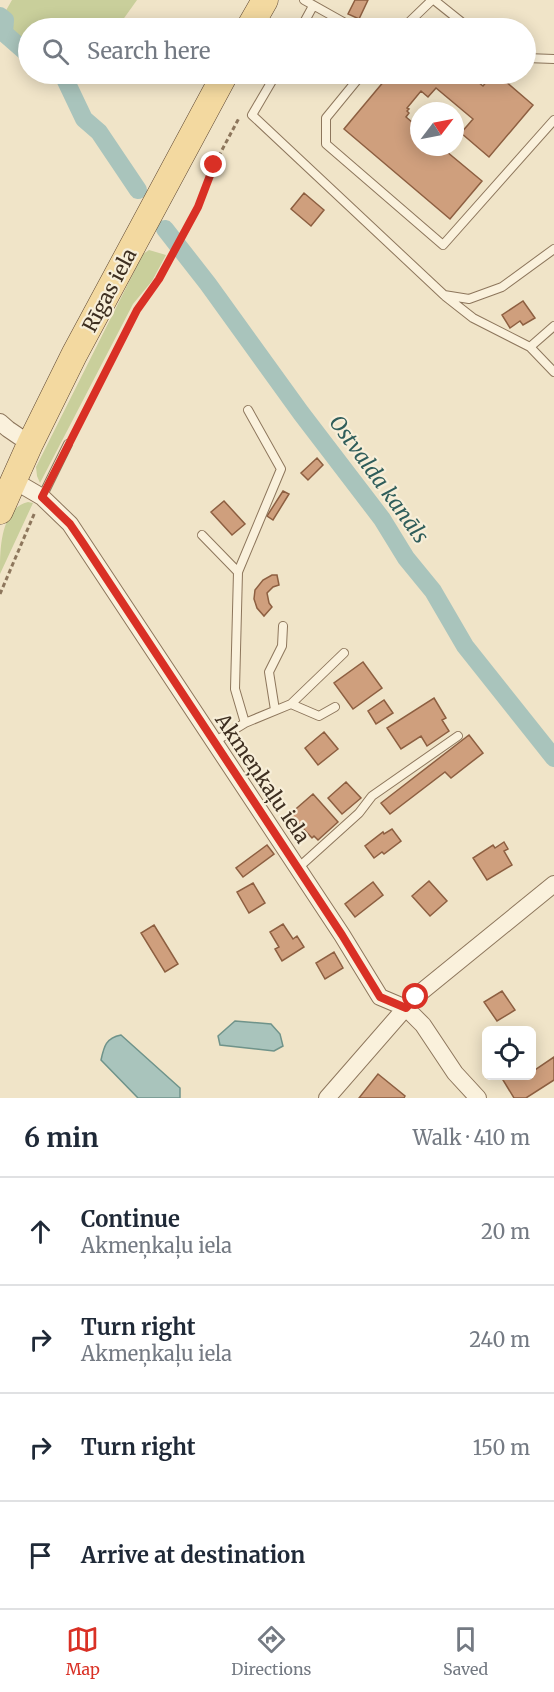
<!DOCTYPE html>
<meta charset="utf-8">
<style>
:root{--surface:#fff;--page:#f2f2f3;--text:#1f2937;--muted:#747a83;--line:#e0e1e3;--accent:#d93025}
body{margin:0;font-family:Merriweather,serif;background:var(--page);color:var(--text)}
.controls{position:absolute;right:18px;bottom:18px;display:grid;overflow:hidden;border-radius:9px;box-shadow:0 3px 15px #0003}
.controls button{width:54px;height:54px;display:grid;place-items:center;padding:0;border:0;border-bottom:2px solid var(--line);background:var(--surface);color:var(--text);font:30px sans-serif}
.compass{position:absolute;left:410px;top:102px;width:54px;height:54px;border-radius:50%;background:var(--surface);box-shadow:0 3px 15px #0003;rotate:58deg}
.stop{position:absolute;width:18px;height:18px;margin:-14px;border:4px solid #d93025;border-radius:50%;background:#fff}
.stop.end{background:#d93025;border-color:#fff;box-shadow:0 2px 6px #0008}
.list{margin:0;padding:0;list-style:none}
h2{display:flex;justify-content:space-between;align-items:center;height:78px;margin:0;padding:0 24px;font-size:26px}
h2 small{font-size:20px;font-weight:400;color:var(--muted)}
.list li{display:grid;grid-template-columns:39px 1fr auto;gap:18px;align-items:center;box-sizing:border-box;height:108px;padding:0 24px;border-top:2px solid var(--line)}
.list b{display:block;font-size:22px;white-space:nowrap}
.list p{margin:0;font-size:20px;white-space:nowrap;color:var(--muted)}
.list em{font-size:20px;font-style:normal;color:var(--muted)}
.icon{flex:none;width:33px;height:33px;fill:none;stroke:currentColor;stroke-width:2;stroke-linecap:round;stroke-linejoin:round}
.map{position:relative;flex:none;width:554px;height:1098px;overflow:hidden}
.search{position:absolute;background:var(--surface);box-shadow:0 3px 15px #0003;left:18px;right:18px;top:18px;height:66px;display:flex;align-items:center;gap:15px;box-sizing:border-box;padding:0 21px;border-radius:33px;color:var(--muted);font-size:22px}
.sheet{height:510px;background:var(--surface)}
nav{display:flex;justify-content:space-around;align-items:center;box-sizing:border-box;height:84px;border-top:2px solid var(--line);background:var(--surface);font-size:16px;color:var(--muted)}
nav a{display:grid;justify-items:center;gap:3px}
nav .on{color:var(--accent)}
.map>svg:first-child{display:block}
.green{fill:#c9cf9b}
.water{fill:#a9c4bc;stroke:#6f938a;stroke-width:1.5}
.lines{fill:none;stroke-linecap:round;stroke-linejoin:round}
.canal{stroke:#a9c4bc;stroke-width:18}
.building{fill:#cf9f7d;stroke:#8d5f41;stroke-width:1.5}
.lane-casing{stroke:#8d765c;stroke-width:10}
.street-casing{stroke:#8d765c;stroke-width:18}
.primary-casing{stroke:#5b4430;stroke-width:27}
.path{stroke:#8d765c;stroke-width:3;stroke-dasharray:4.5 3;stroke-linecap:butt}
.lane{stroke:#faf1dc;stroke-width:8}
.street{stroke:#faf1dc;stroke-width:16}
.primary{stroke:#f3d9a0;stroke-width:26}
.route{stroke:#d93025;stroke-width:8}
.labels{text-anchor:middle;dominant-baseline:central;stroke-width:4.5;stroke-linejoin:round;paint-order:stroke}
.street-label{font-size:20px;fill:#3d2e20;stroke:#f7eed8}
.water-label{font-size:21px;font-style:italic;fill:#2f5d5a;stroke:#f7eed8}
</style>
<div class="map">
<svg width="554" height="1098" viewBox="0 0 554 1098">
<rect width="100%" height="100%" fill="#f0e4c8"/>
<path class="green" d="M12,0H137L117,28H28V44L0,21Z
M149,250L166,255L152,281L133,304L40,483L37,476L36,467L143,254Z
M28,502L33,503L0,574C0,550 0,509 28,502Z"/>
<path class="water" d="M235,1021L271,1024L280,1034L283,1046L274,1051L220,1045L218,1036Z
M121,1035L180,1088V1098H138L101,1060C104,1046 106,1038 121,1035Z"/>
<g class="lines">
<path class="canal" d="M0,16L5,20L4,33L28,54
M59,74L64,77L84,119L99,132L138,190
M165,229L208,284L301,413L382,519L406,558L433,591L465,646L554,758"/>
</g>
<path class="building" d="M355,0H368L359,19L348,14Z
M390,74H468L483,86L493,74H503L506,77L504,80L533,105L489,157L461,133L473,119L436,88L428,97L421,91L407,108L409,109L407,111L409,113L406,117L419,128V147H441L482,181L450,219L344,129Z
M304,193L324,210L311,226L291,209Z
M523,301L535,318L523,325L520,321L510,328L502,315Z
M317,458L323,465L308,480L301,473Z
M283,491L289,494L273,520L267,516Z
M224,501L245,524L232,535L211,512Z
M272,575H277L279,585L273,587L267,593L269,603L272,607L264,616L257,608L254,599L255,590L263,580Z
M363,662L382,688L353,709L334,683Z
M434,698L446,718L442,720L449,731L427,746L421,736L401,749L387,728Z
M384,700L393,713L376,724L368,711Z
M324,732L338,749L318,765L305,748Z
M469,735L483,753L451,778L445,772L390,814L381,803Z
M346,782L361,798L342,814L328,798Z
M313,794L338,822L318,840L314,836L312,838L290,814Z
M392,829L401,841L384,854L382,852L374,858L365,846L383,832L384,834Z
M504,842L508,849L504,851L512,865L487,880L473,858L493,845L495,848Z
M267,845L274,854L243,877L236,868Z
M429,881L447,901L430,916L412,896Z
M373,882L383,895L355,917L345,904Z
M253,883L265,903L249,913L237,892Z
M283,924L293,939L297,936L304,947L282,961L275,949L279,947L270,932Z
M154,925L178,964L165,972L141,933Z
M334,952L343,968L325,979L316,963Z
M502,991L515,1010L497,1021L484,1002Z
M554,1057V1080L526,1098H514L503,1080L510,1076H532V1072Z
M378,1074L405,1096L404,1098H359Z"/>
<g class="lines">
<defs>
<path id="lane" d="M304,0L354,28
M434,0L469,28
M301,28L313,6
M403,28L432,0
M526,58L554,59
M276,74L252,115L444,295L469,299L502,287L554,249
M362,74L326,118V144L443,245L554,120
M445,296L473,318L530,347L554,372
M530,347L554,326
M42,497L68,444
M202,535L238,572
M291,704L319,716L335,707
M275,710L269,672L282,646L283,626
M245,723L235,689L238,572L281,469L248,410
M214,742L245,723L291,704L344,653
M298,868L359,813L372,796L458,736"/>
<path id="street" d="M0,422L8,429L30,444
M13,480L42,497L70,524L342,935L380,997L406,1008L423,1025L455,1073L478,1098
M327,1098L415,997L554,884"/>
<path id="primary" d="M249,28L265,0
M0,511L30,444L74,355L225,74"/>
</defs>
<use href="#lane" class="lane-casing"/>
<use href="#street" class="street-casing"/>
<use href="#primary" class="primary-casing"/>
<path class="path" d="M73,435L137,310L159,279L198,207L214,165L239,118
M0,594L35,512"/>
<use href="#lane" class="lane"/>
<use href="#street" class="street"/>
<use href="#primary" class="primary"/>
</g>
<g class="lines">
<path class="route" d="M214,165L198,207L159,279L137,310L42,497L70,524L83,543L342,935L380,997L406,1008L416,997"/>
</g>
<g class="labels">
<g class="street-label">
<text transform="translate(109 290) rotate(-62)">Rīgas iela</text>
<text transform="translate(263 778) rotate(56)">Akmeņkaļu iela</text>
</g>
<g class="water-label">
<text transform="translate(379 479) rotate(54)">Ostvalda kanāls</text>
</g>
</g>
</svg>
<div class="controls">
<button><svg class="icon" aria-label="locate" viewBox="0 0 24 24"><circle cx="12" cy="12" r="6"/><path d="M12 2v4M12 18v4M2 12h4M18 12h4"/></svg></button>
</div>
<svg class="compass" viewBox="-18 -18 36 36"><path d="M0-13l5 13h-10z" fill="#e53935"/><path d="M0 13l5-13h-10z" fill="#747a83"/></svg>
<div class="stop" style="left:416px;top:997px"></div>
<div class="stop end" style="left:214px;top:165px"></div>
<div class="search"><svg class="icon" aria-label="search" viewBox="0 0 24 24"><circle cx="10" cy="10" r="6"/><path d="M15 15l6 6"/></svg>Search here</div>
</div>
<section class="sheet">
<h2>6 min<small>Walk · 410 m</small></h2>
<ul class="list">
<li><svg class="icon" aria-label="ahead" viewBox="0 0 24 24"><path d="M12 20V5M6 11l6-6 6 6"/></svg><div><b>Continue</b><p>Akmeņkaļu iela</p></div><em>20 m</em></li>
<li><svg class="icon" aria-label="right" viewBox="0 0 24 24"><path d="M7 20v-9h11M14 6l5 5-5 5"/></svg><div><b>Turn right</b><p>Akmeņkaļu iela</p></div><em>240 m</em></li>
<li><svg class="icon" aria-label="right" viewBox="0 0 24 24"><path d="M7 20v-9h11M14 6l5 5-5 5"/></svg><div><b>Turn right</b></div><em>150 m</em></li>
<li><svg class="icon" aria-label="arrive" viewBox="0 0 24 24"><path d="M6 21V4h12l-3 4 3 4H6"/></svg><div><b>Arrive at destination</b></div></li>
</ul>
</section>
<nav>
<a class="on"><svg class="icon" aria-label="map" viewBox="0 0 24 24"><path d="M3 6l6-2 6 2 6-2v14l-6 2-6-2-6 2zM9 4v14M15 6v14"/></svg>Map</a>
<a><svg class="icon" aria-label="directions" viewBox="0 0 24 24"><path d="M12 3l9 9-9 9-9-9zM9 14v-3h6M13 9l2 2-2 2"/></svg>Directions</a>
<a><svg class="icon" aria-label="saved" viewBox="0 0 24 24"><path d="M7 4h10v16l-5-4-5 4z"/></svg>Saved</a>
</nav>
